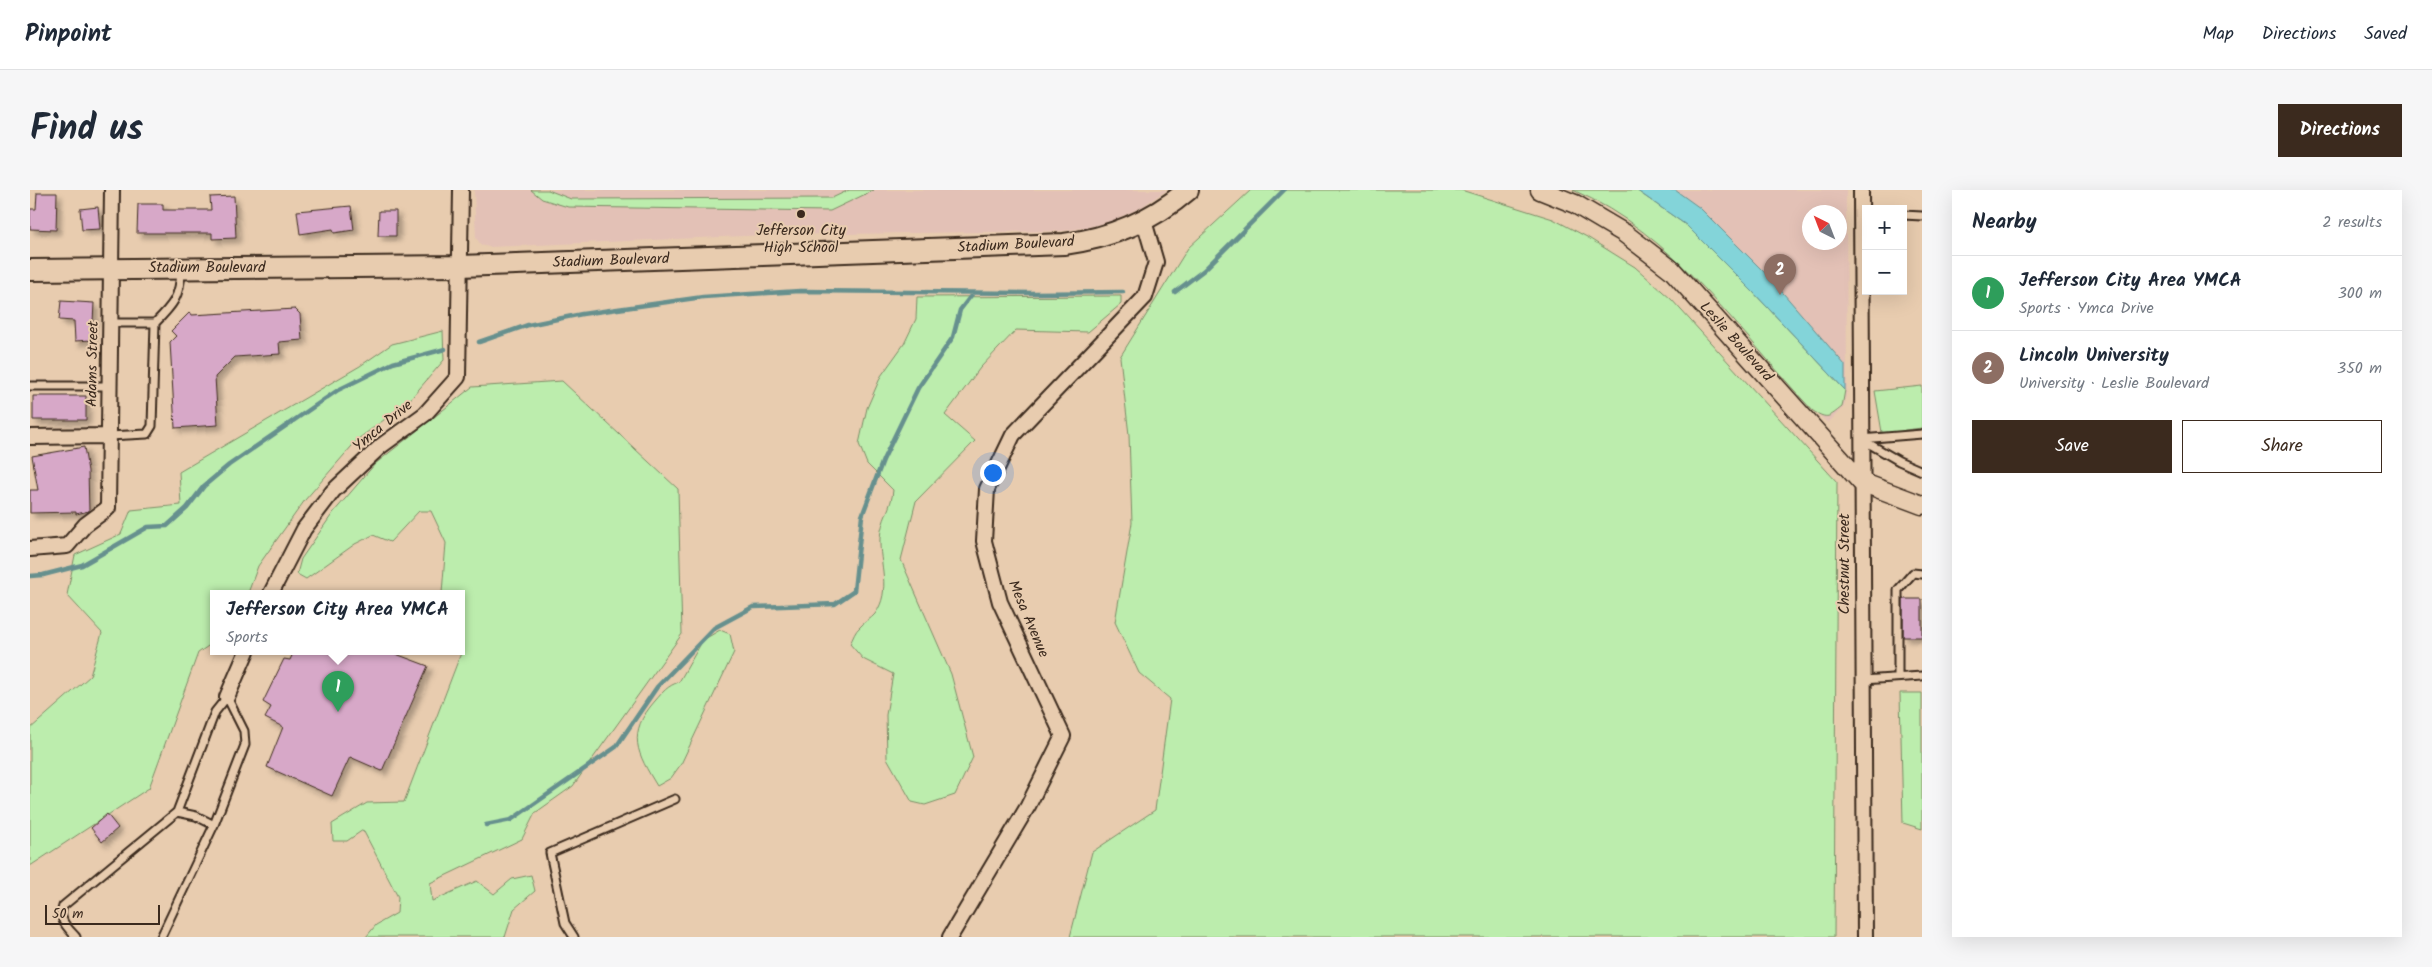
<!DOCTYPE html>
<meta charset="utf-8">
<style>
:root{--surface:#fff;--page:#f6f6f7;--text:#1f2937;--muted:#747a83;--line:#e0e1e3;--accent:#3b2a1e}
body{margin:0;font-family:Kalam,sans-serif;background:var(--page);color:var(--text)}
.controls{position:absolute;right:15px;top:15px;display:grid;overflow:hidden;border-radius:0px;box-shadow:0 5px 20px #0002}
.controls button{width:45px;height:45px;display:grid;place-items:center;padding:0;border:0;border-bottom:1px solid var(--line);background:var(--surface);color:var(--text);font:25px sans-serif}
.compass{position:absolute;left:1772px;top:15px;width:45px;height:45px;border-radius:50%;background:var(--surface);box-shadow:0 5px 20px #0002;rotate:318deg}
.scale{position:absolute;left:15px;bottom:12px;width:115px;box-sizing:border-box;padding-left:5px;border:2px solid #3b2a1e;border-top:0;font-size:14px;line-height:18px;white-space:nowrap;color:#3b2a1e;-webkit-text-stroke:4px #e8ccaf;paint-order:stroke}
.you{position:absolute;left:962px;top:282px;width:18px;height:18px;margin:-12px;border:4px solid #fff;border-radius:50%;background:#1a73e8;box-shadow:0 0 0 8px #1a73e833}
.badge{display:grid;place-items:center;width:32px;height:32px;border-radius:50%;background:var(--accent);color:#fff;font-size:16px;font-weight:700}
.pin{position:absolute;translate:-50% -41px;filter:drop-shadow(0 1px 2px #0008)}
.pin::after{content:'';position:absolute;top:26px;width:18px;height:15px;background:inherit;clip-path:polygon(0 0,100% 0,50% 100%)}
.popup{position:absolute;left:180px;top:400px;width:255px;height:65px;box-sizing:border-box;display:grid;place-content:center;border-radius:0px;background:var(--surface);filter:drop-shadow(0 1px 4px #0005);font-size:16px;white-space:nowrap;color:var(--muted)}
.popup b{font-size:19px;color:var(--text)}
.popup::after{content:'';position:absolute;left:50%;top:100%;margin-left:-10px;border:10px solid transparent;border-top-color:var(--surface)}
.list{margin:0;padding:0;list-style:none}
h2{display:flex;justify-content:space-between;align-items:center;height:65px;margin:0;padding:0 20px;font-size:21px}
h2 small{font-size:16px;font-weight:400;color:var(--muted)}
.list li{display:grid;grid-template-columns:32px 1fr auto;gap:15px;align-items:center;box-sizing:border-box;height:75px;padding:0 20px;border-top:1px solid var(--line)}
.list b{display:block;font-size:19px;white-space:nowrap}
.list p{margin:0;font-size:16px;white-space:nowrap;color:var(--muted)}
.list em{font-size:16px;font-style:normal;color:var(--muted)}
.actions{display:flex;gap:10px;padding:15px 20px}
.actions a{flex:1;padding:11px 0;border:1px solid var(--accent);border-radius:0px;text-align:center;font-size:18px;color:var(--accent)}
.actions .main{background:var(--accent);color:#fff}
.map{position:relative;flex:none;width:1892px;height:747px;overflow:hidden;border-radius:0px}
header{display:flex;align-items:center;gap:30px;box-sizing:border-box;height:70px;padding:0 25px;background:var(--surface);border-bottom:1px solid var(--line)}
header strong{font-size:24px}
nav{display:flex;gap:28px;margin-inline-start:auto;font-size:18px}
.intro{display:flex;align-items:center;justify-content:space-between;box-sizing:border-box;height:120px;padding:0 30px}
h1{margin:0;font-size:35px}
.button{padding:12px 22px;border-radius:0px;background:var(--accent);color:#fff;font-size:18px;font-weight:700}
main{display:flex;gap:30px;padding:0 30px}
aside{flex:1;background:var(--surface);border-radius:0px;box-shadow:0 5px 20px #0002}
.map>svg:first-child{display:block}
.built{fill:#e3c1b6;fill-rule:evenodd}
.green{fill:#bcedad;stroke:#7c8c66}
.water{fill:#83d4d9;stroke:#66908e}
.lines{fill:none;stroke-linecap:round;stroke-linejoin:round}
.stream{stroke:#66908e;stroke-width:4.5}
.building{fill:#d7a8c8;stroke:#3b2a1e;filter:url(#shadow)}
.service-casing{stroke:#3b2a1e;stroke-width:11}
.minor-casing{stroke:#3b2a1e;stroke-width:18}
.tertiary-casing{stroke:#3b2a1e;stroke-width:21}
.secondary-casing{stroke:#3b2a1e;stroke-width:24}
.service{stroke:#e8ccaf;stroke-width:7}
.minor{stroke:#e8ccaf;stroke-width:14}
.tertiary{stroke:#e8ccaf;stroke-width:18}
.secondary{stroke:#e8ccaf;stroke-width:20}
.poi-dot{fill:#3b2a1e;stroke:#e8ccaf;stroke-width:2}
.labels{text-anchor:middle;dominant-baseline:central;stroke-width:4;stroke-linejoin:round;paint-order:stroke}
.poi-label{font-size:15px;fill:#3b2a1e;stroke:#e8ccaf}
.street-label{font-size:15px;fill:#3b2a1e;stroke:#e8ccaf}
</style>
<header>
<strong>Pinpoint</strong>
<nav><a>Map</a><a>Directions</a><a>Saved</a></nav>
</header>
<div class="intro"><h1>Find us</h1><a class="button">Directions</a></div>
<main>
<div class="map">
<svg width="1892" height="747" viewBox="0 0 1892 747">
<defs>
<filter id="shadow"><feDropShadow dx="4.5" dy="4.5" stdDeviation="2.5" flood-color="#0004"/></filter>
</defs>
<rect width="100%" height="100%" fill="#e8ccaf"/>
<filter id="ink" filterUnits="userSpaceOnUse"><feTurbulence type="fractalNoise" baseFrequency=".02" numOctaves="2"/><feDisplacementMap in="SourceGraphic" scale="10" xChannelSelector="R" yChannelSelector="G"/><feConvolveMatrix kernelMatrix="1 2 1 2 8 2 1 2 1" color-interpolation-filters="sRGB"/></filter>
<g filter="url(#ink)">
<path class="built" d="M444,0H1137L1110,18L1084,30L1059,37L1033,41L737,45L459,57L451,55L446,48Z
M1546,0H1816L1817,200L1814,217L1798,233L1780,217L1649,67L1572,12ZM1780,22H1810V52H1780Z"/>
<path class="green" d="M501,0H518L541,9L802,8L819,0H844L800,21L538,17L512,9Z
M1221,0H1431L1523,29L1557,47L1605,77L1641,109L1807,292L1804,747H1040L1062,662L1125,620L1140,509L1109,483L1085,432L1102,333L1099,245L1090,167L1158,58Z
M1543,0H1606L1656,35L1723,102L1815,200L1812,217C1799,227 1798,230 1783,221C1709,142 1645,44 1543,0Z
M1091,106V114L1058,142L986,140L950,178L915,225L945,251L886,311L871,370L921,484L943,567L925,605L895,615L882,612L857,568L856,525L863,484L833,469L820,454C823,448 825,441 830,437C834,432 841,429 845,424C862,400 849,374 850,348C851,330 862,317 863,300L837,274L829,254L837,218L851,186L874,154L886,129L887,107Z
M413,141L414,170L377,213L328,249L275,310L228,376L218,403H184V452L168,463L119,598L0,676V539L60,486L72,443L37,405L45,365L91,344L101,320L151,315L149,282L330,176L362,154Z
M532,191L648,299L652,444L543,596L505,623L492,649L400,693L402,711L447,691L464,704L482,689L501,685L505,701L484,719L475,747H336L346,735L367,723L368,707L333,640L317,651H303L302,634L337,613L374,612L431,463L432,403H412L416,353L401,321H389L360,352L343,345L325,354L276,389L267,384L271,369L303,323L345,274L442,197Z
M1892,196V238L1875,240L1853,248L1845,201Z
M690,440L700,444L704,462L651,574L641,588L627,596C607,563 596,544 625,511C633,502 637,496 649,492L673,450Z
M1870,503H1892V639L1873,633Z"/>
<path class="water" d="M1606,0H1645L1670,18L1741,89L1815,175V200L1723,102L1656,35Z"/>
<g class="lines">
<path class="stream" d="M1145,102L1174,80L1254,0
M449,152L498,135L552,124L673,107L770,101L1004,103L1093,102
M0,386L13,385L52,375L118,337L137,336L157,318L174,296L199,275L308,200L363,173L415,159
M456,635L481,630L586,557L627,497L684,438L723,417L805,414L824,401L832,326L853,270L888,198L923,147L930,120L943,103"/>
</g>
<path class="building" d="M7,3H27L26,40L0,39V19H6Z
M204,6L206,48L182,49V43H107L108,14H133V20H181L180,7Z
M321,16L324,40L304,43L303,39L270,44L267,21Z
M68,17L70,39L52,40L50,19Z
M349,21H366V46H348Z
M31,111L64,113L63,132H61L62,150L45,151L44,131L29,130Z
M265,119L270,124L272,150L249,152L250,164L205,167L185,187L188,235L145,238L140,152L146,146L141,141L160,122L162,125Z
M3,206H56V230H3Z
M54,257L58,281L59,321L46,324V322L0,323V300H8L2,266Z
M1873,409H1892V447H1873Z
M264,461H358L398,476L352,581L320,567L302,606L237,577L253,537L235,528L241,517L233,512L254,469L260,470Z
M77,624L88,638L72,652L61,638Z"/>
<g class="lines">
<defs>
<path id="service" d="M1873,25L1892,26
M80,133H125
M0,196H79
M79,246L117,244L122,236L125,133C143,115 150,107 151,81
M1831,249L1869,271L1892,281
M1831,249L1892,244
M1868,487V400L1883,383L1892,384
M1833,490L1892,486
M46,747C37,737 28,730 33,716L147,622L166,626L184,635
M131,747L184,635L215,555L214,541L197,507L185,522L147,622
M544,747L535,733L520,663L645,609"/>
<path id="minor" d="M1831,0L1835,747
M0,247L79,246
M0,359L37,356L55,335L78,318L82,0
M241,403L274,339L303,301L351,256L395,224L428,187L431,0
M197,507L217,461
M920,747L998,616L1033,546L970,412L954,351L957,299L983,245L1115,107L1126,72L1114,31"/>
<path id="tertiary" d="M1510,0L1545,14L1594,43L1642,80L1831,292L1892,315"/>
<path id="secondary" d="M0,80L430,76L1034,54C1081,48 1122,31 1158,0"/>
</defs>
<use href="#service" class="service-casing"/>
<use href="#minor" class="minor-casing"/>
<use href="#tertiary" class="tertiary-casing"/>
<use href="#secondary" class="secondary-casing"/>
<use href="#service" class="service"/>
<use href="#minor" class="minor"/>
<use href="#tertiary" class="tertiary"/>
<use href="#secondary" class="secondary"/>
</g>
</g>
<circle class="poi-dot" cx="771" cy="24" r="5"/>
<g class="labels">
<g class="poi-label">
<text x="771" y="41">Jefferson City<tspan x="771" dy="17">High School</tspan></text>
</g>
<g class="street-label">
<text transform="translate(986 55) rotate(-3)">Stadium Boulevard</text>
<text transform="translate(581 71) rotate(-2)">Stadium Boulevard</text>
<text x="177" y="78">Stadium Boulevard</text>
<text transform="translate(1706 152) rotate(48)">Leslie Boulevard</text>
<text transform="translate(63 174) rotate(-89)">Adams Street</text>
<text transform="translate(353 236) rotate(-39)">Ymca Drive</text>
<text transform="translate(1815 374) rotate(-90)">Chestnut Street</text>
<text transform="translate(998 429) rotate(67)">Mesa Avenue</text>
</g>
</g>
</svg>
<div class="controls">
<button>+</button>
<button>−</button>
</div>
<svg class="compass" viewBox="-18 -18 36 36"><path d="M0-13l5 13h-10z" fill="#e53935"/><path d="M0 13l5-13h-10z" fill="#747a83"/></svg>
<div class="scale">50 m</div>
<div class="you"></div>
<div class="pin badge" style="left:308px;top:522px;background:#2e9e5b">1</div>
<div class="popup"><b>Jefferson City Area YMCA</b>Sports</div>
<div class="pin badge" style="left:1750px;top:105px;background:#8d6e63">2</div>
</div>
<aside>
<h2>Nearby<small>2 results</small></h2>
<ul class="list">
<li><span class="badge" style="background:#2e9e5b">1</span><div><b>Jefferson City Area YMCA</b><p>Sports · Ymca Drive</p></div><em>300 m</em></li>
<li><span class="badge" style="background:#8d6e63">2</span><div><b>Lincoln University</b><p>University · Leslie Boulevard</p></div><em>350 m</em></li>
</ul>
<div class="actions"><a class="main">Save</a><a>Share</a></div>
</aside>
</main>
